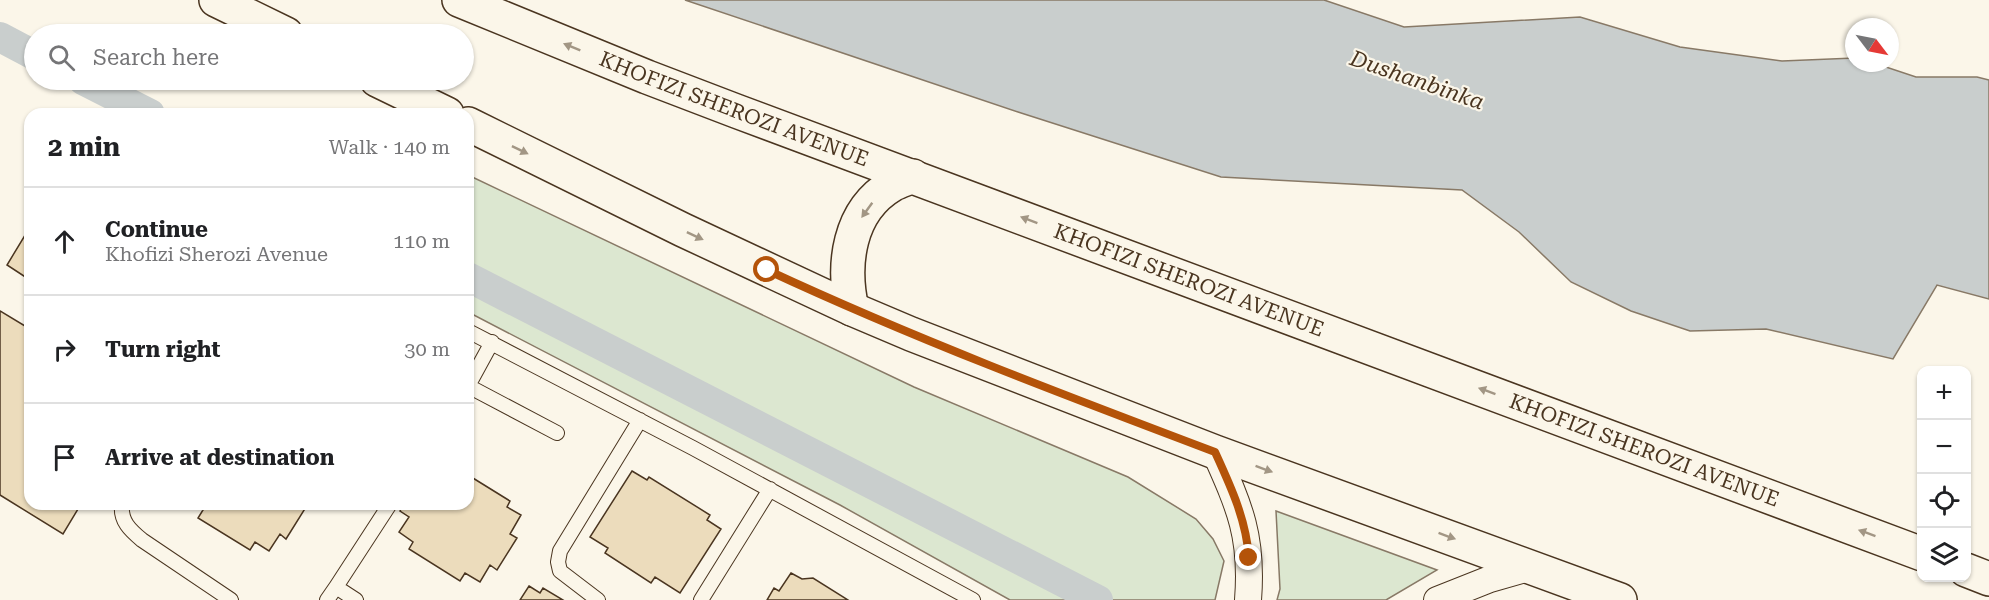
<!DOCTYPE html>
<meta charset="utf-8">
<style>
:root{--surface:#fff;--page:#f6f6f6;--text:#202124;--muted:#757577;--line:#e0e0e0}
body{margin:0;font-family:"Roboto Serif",serif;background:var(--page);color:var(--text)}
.controls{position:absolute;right:18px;bottom:18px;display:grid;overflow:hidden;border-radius:12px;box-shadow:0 2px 4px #0004}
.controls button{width:54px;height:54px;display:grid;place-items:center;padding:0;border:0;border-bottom:2px solid var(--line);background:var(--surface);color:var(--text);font:30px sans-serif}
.compass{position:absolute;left:1845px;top:18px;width:54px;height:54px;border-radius:50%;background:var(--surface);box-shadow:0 2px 4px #0004;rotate:122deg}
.stop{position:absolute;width:18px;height:18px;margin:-14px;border:4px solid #b45309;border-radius:50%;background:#fff}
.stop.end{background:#b45309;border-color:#fff;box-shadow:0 2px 6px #0008}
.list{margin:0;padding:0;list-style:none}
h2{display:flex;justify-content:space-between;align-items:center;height:78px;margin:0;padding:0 24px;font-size:26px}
h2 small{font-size:20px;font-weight:400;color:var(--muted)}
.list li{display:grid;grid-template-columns:39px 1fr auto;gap:18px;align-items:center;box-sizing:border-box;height:108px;padding:0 24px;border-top:2px solid var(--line)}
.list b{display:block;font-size:22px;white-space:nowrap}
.list p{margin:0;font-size:20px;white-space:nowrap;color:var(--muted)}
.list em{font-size:20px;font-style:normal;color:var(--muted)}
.icon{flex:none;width:33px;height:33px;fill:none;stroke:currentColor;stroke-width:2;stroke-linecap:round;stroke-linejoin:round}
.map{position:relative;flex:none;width:1989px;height:600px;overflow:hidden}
.search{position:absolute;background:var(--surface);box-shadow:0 2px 4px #0004;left:24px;top:24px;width:450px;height:66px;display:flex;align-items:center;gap:15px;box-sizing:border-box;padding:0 21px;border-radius:33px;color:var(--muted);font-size:22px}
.panel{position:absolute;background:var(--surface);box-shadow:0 2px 4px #0004;left:24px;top:108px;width:450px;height:402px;border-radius:18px}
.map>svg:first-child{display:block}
.green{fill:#dce7d0;stroke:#887966;stroke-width:1.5}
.water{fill:#c9cecd;stroke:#887966;stroke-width:1.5}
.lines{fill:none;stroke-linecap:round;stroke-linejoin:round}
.canal{stroke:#c9cecd;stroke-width:30}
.building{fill:#ecdcbc;stroke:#4a3520;stroke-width:1.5}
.service-casing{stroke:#4a3520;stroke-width:16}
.minor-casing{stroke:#4a3520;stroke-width:28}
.secondary-casing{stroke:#4a3520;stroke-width:36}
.service{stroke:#fbf6e9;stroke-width:14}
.minor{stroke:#fbf6e9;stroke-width:26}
.secondary{stroke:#fbf6e9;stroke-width:33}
.oneway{fill:#a29684}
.route{stroke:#b45309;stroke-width:8}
.labels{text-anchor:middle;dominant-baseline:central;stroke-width:4.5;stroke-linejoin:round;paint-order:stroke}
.street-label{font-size:21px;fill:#4a3520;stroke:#fbf6e9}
.water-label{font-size:22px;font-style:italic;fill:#4a3520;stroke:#fbf6e9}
</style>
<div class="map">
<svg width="1989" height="600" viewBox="0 0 1989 600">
<rect width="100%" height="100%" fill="#fbf6e9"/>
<path class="green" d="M468,175L914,387L1128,477L1196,519L1213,539L1224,561L1215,600H1010L840,505L468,312Z
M1276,511L1437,570L1386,600H1277L1280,589Z"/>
<path class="water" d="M685,0H1324L1404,27L1580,17L1680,47L1782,61L1854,58V63H1874L1916,77H1977L1989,80V299L1937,285L1893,359L1766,329L1690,331L1631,311L1571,282L1519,232L1462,190L1221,177L1018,112Z"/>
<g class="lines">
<path class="canal" d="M0,37L34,55
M83,80L150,114
M468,277L1098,600"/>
</g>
<path class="building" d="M30,227V280L7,265Z
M0,311L30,329V504H81L63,534L0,495Z
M632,471L647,480L649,477L710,515L707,520L721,529L680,593L655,577L651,583L605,553L608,548L590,537Z
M468,475L510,501L507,507L521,515L510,534L517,538L497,570L490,565L480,582L465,573L460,581L409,549L413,542L399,532L409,517L400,511L404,504H468Z
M193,504H301L306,507L286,539L280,534L269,551L255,542L250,550L198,518L203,510Z
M791,573L802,579L813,578L848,600H767L774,588L779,591Z
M529,586L540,593L543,588L563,600H520Z"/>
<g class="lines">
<defs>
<path id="service" d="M468,331L693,448L973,600
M468,386L557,433
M468,386L492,342
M122,504C120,521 130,530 142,540L231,600
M336,587L390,504
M327,600L336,587L356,600
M598,600L560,571L558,562L560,551L640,420
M701,600L770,489"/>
<path id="minor" d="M1215,452C1240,508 1253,537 1248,600
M1437,600L1490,579L1532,567"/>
<g id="secondary">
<path d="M216,0L286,34"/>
<path id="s1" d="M459,0L647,77L736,111L1922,554"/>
<path d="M377,80L447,114"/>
<path d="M468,124L683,230L852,309L911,334L1215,452L1620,600"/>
<path d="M852,309C842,265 848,211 892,185C899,181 907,179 913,176"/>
<path d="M1966,570L1989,579"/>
</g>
</defs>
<use href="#service" class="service-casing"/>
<use href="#minor" class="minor-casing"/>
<use href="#secondary" class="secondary-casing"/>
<use href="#service" class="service"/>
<use href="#minor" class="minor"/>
<use href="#secondary" class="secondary"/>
</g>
<defs><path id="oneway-solid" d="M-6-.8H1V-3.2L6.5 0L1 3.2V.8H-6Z" transform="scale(1.5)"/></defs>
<g class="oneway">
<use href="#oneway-solid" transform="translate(572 47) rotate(-158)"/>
<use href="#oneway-solid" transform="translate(520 150) rotate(26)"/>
<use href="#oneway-solid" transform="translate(867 210) rotate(126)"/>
<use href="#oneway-solid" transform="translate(1029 220) rotate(-159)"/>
<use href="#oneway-solid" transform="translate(695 236) rotate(25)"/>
<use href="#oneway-solid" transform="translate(1487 391) rotate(-160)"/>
<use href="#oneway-solid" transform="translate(1264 469) rotate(20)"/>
<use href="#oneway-solid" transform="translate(1867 533) rotate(-160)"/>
<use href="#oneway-solid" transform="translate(1447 536) rotate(20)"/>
</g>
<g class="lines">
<path class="route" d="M767,270C913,338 1064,395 1215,452C1231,487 1246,519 1249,558"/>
</g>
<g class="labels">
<g class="street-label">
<text stroke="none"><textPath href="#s1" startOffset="296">KHOFIZI SHEROZI AVENUE</textPath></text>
<text stroke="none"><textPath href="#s1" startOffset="782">KHOFIZI SHEROZI AVENUE</textPath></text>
<text stroke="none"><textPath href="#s1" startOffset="1268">KHOFIZI SHEROZI AVENUE</textPath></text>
</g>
<g class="water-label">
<text transform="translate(1417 80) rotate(19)">Dushanbinka</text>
</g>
</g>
</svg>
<div class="controls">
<button>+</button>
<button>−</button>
<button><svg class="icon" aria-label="locate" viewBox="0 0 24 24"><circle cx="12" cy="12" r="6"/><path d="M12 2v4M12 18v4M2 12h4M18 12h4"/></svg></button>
<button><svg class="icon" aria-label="layers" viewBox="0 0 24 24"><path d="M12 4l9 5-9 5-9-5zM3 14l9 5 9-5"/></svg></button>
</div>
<svg class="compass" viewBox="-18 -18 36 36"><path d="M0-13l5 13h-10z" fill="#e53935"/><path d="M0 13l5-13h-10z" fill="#757577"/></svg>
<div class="stop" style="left:767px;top:270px"></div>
<div class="stop end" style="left:1249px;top:558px"></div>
<div class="search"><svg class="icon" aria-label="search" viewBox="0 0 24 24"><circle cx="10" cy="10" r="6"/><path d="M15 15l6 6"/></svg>Search here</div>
<section class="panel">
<h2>2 min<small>Walk · 140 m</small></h2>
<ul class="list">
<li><svg class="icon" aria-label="ahead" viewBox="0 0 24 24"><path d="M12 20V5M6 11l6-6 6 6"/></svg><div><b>Continue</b><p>Khofizi Sherozi Avenue</p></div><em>110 m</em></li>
<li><svg class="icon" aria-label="right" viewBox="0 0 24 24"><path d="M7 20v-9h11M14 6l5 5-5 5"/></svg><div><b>Turn right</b></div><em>30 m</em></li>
<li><svg class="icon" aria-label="arrive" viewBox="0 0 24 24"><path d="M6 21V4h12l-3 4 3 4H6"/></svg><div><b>Arrive at destination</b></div></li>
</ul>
</section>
</div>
